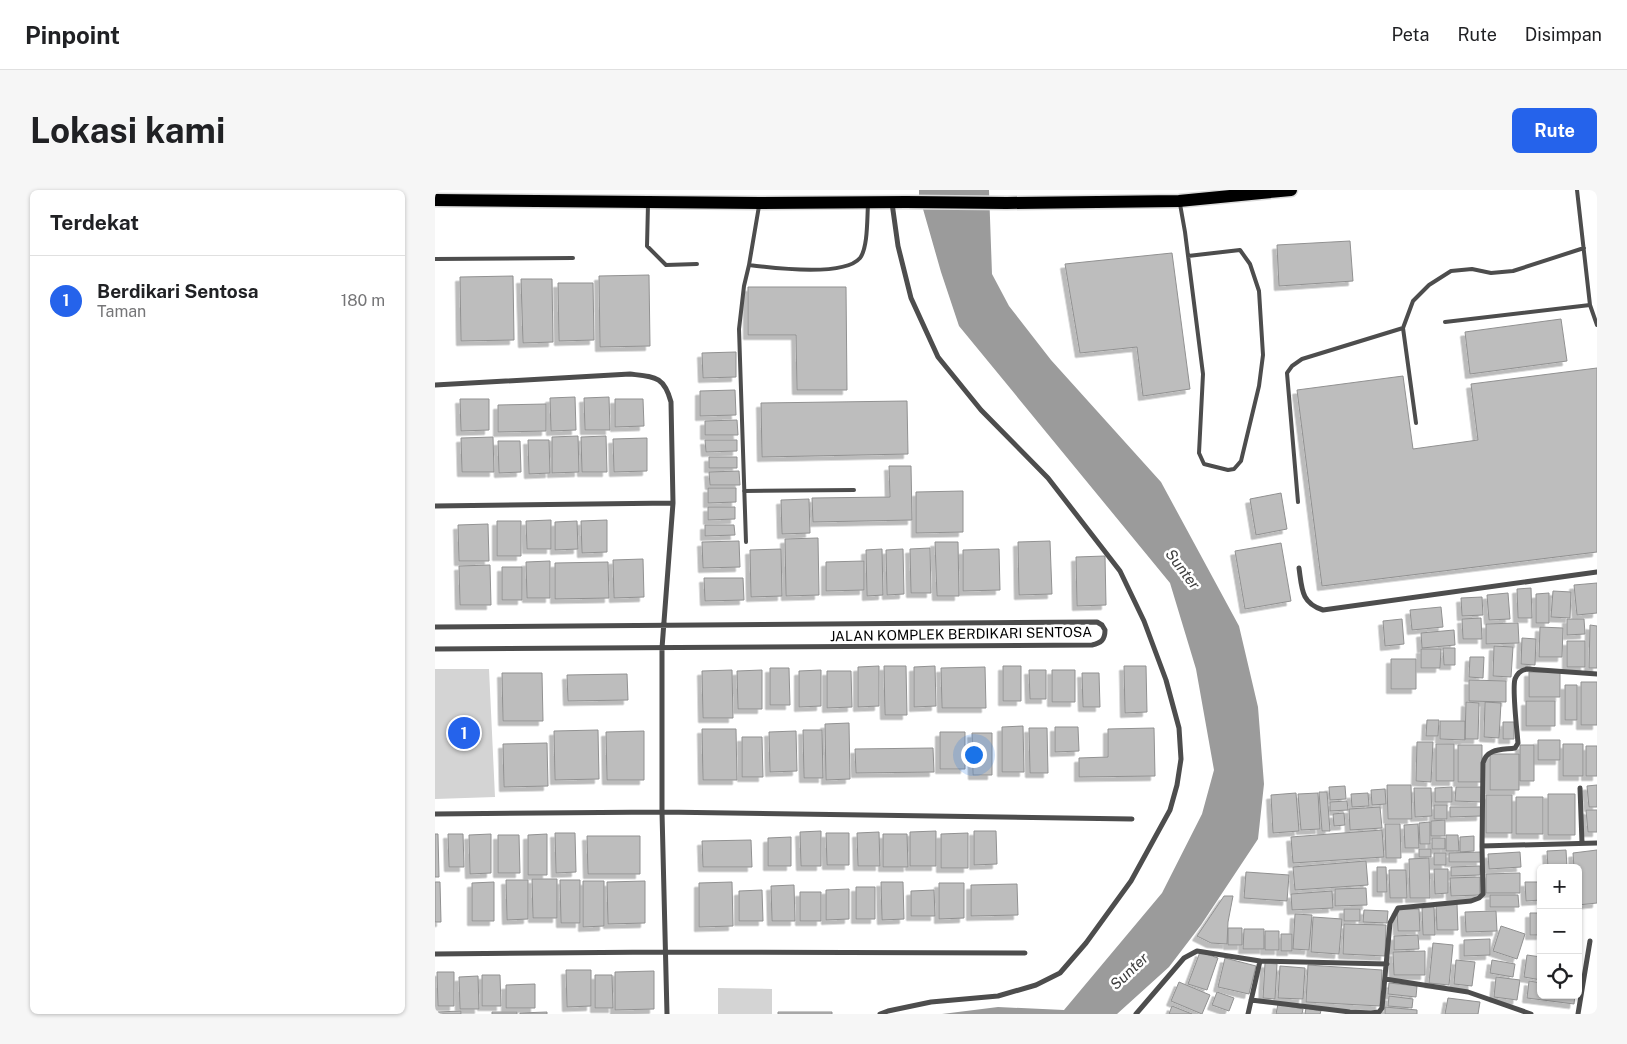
<!DOCTYPE html>
<html lang="id">
<meta charset="utf-8">
<style>
:root{--surface:#fff;--page:#f6f6f6;--text:#202124;--muted:#757577;--line:#e0e0e0;--accent:#2563eb}
body{margin:0;font-family:"Public Sans",sans-serif;background:var(--page);color:var(--text)}
.controls{position:absolute;right:15px;bottom:15px;display:grid;overflow:hidden;border-radius:8px;box-shadow:0 1px 4px #0004}
.controls button{width:45px;height:45px;display:grid;place-items:center;padding:0;border:0;border-bottom:1px solid var(--line);background:var(--surface);color:var(--text);font:25px sans-serif}
.you{position:absolute;left:538px;top:564px;width:18px;height:18px;margin:-12px;border:4px solid #fff;border-radius:50%;background:#1a73e8;box-shadow:0 0 0 8px #1a73e833}
.badge{display:grid;place-items:center;width:32px;height:32px;border-radius:50%;background:var(--accent);color:#fff;font-size:16px;font-weight:700}
.pin{position:absolute;translate:-50% -50%;border:2px solid #fff;box-shadow:0 1px 5px #0006}
.list{margin:0;padding:0;list-style:none}
h2{display:flex;justify-content:space-between;align-items:center;height:65px;margin:0;padding:0 20px;font-size:21px}
h2 small{font-size:16px;font-weight:400;color:var(--muted)}
.list li{display:grid;grid-template-columns:32px 1fr auto;gap:15px;align-items:center;box-sizing:border-box;height:90px;padding:0 20px;border-top:1px solid var(--line)}
.list b{display:block;font-size:19px;white-space:nowrap}
.list p{margin:0;font-size:16px;white-space:nowrap;color:var(--muted)}
.list em{font-size:16px;font-style:normal;color:var(--muted)}
.icon{flex:none;width:28px;height:28px;fill:none;stroke:currentColor;stroke-width:2;stroke-linecap:round;stroke-linejoin:round}
.map{position:relative;flex:none;width:1162px;height:824px;overflow:hidden;border-radius:8px}
header{display:flex;align-items:center;gap:30px;box-sizing:border-box;height:70px;padding:0 25px;background:var(--surface);border-bottom:1px solid var(--line)}
header strong{font-size:24px}
nav{display:flex;gap:28px;margin-inline-start:auto;font-size:18px}
.intro{display:flex;align-items:center;justify-content:space-between;box-sizing:border-box;height:120px;padding:0 30px}
h1{margin:0;font-size:35px}
.button{padding:12px 22px;border-radius:8px;background:var(--accent);color:#fff;font-size:18px;font-weight:700}
main{display:flex;gap:30px;padding:0 30px}
aside{flex:1;background:var(--surface);border-radius:8px;box-shadow:0 1px 4px #0004}
.map>svg:first-child{display:block}
.green{fill:#d4d4d4}
.water{fill:#9b9b9b}
.building{fill:#bdbdbd;stroke:#919191;filter:url(#shadow)}
.lines{fill:none;stroke-linecap:round;stroke-linejoin:round}
.primary-casing{stroke:#dbdbdb;stroke-width:15}
.service{stroke:#4d4d4d;stroke-width:4}
.minor{stroke:#4d4d4d;stroke-width:5}
.primary{stroke:#000;stroke-width:12}
.labels{text-anchor:middle;dominant-baseline:central;stroke-width:5;stroke-linejoin:round;paint-order:stroke}
.street-label{font-size:14px;fill:#000;stroke:#fff}
.water-label{font-size:15px;font-style:italic;fill:#3c3c3c;stroke:#fff}
</style>
<header>
<strong>Pinpoint</strong>
<nav><a>Peta</a><a>Rute</a><a>Disimpan</a></nav>
</header>
<div class="intro"><h1>Lokasi kami</h1><a class="button">Rute</a></div>
<main>
<aside>
<h2>Terdekat<small></small></h2>
<ul class="list">
<li><span class="badge">1</span><div><b>Berdikari Sentosa</b><p>Taman</p></div><em>180 m</em></li>
</ul>
</aside>
<div class="map">
<svg width="1162" height="824" viewBox="0 0 1162 824">
<defs>
<filter id="shadow"><feDropShadow dx="-4.5" dy="4.5" stdDeviation="0" flood-color="#0004"/></filter>
</defs>
<rect width="100%" height="100%" fill="#fff"/>
<path class="green" d="M0,479H54L60,607L0,609Z
M283,798L337,799V824H283Z"/>
<path class="water" d="M484,0H554L557,84L574,116L616,170L726,292L804,436L823,517L829,594L823,649L766,735L734,777L682,824H507L563,817L629,820L727,703L767,624L779,580L761,479L735,393L524,136L506,82L484,5Z"/>
<path class="building" d="M915,51L918,91L844,96L842,55Z
M737,63L755,199L708,206L702,157L645,163L630,74Z
M214,85L215,156L165,157L164,86Z
M78,86L79,150L26,151L25,87Z
M86,89H117L118,152L88,153Z
M123,93H158L159,150L124,151Z
M313,97H411L412,200H362L361,145H313Z
M1126,129L1132,171L1035,184L1030,142Z
M301,162V187L268,188L267,163Z
M1162,178V362L887,396L862,200L968,186L978,259L1043,250L1036,194Z
M300,200L301,225L265,226V201Z
M140,207L141,240L116,241L115,208Z
M174,207L175,240H150L149,208Z
M25,209H54V240L26,241Z
M180,209H208L209,236L180,237Z
M472,211L473,264L327,267L326,213Z
M111,214V241L63,242V215Z
M302,230L303,245H270V231Z
M143,246L144,282L117,283V247Z
M171,246L172,282H147L146,247Z
M58,247L59,282H27L26,248Z
M212,248V281L179,282L178,249Z
M93,250H114L115,283L94,284Z
M270,250H302V261L271,262Z
M63,251H85L86,282L64,283Z
M274,267H302V278H274Z
M454,276H476L477,330L378,332L377,308L455,307Z
M304,281L305,295H275L274,282Z
M273,298H301V312L273,313Z
M528,301V342L481,343V302Z
M846,303L852,339L821,345L815,309Z
M374,309L375,343L347,344L346,310Z
M273,317H300V329L273,330Z
M116,330V359H92L91,331Z
M172,330V362L147,363L146,331Z
M62,331H86V366H62Z
M142,331L143,359L120,360V332Z
M53,334L54,371H24L23,335Z
M270,335H299L300,345L270,346Z
M383,348L384,405L351,406L350,349Z
M304,351L305,377L268,378L267,352Z
M615,351L617,404L584,405L583,352Z
M500,352H523L524,406H502Z
M846,353L856,411L810,419L800,361Z
M495,358L496,403H476L475,359Z
M346,359L347,406L316,407L315,360Z
M447,359L448,405L432,406L431,360Z
M468,359L469,404L452,405L451,360Z
M564,359L565,400L528,401V360Z
M670,366L671,415L642,416L641,367Z
M208,369L209,407L179,408L178,370Z
M115,371V408H92L91,372Z
M429,371V400L391,401V372Z
M173,372L174,408L120,409V373Z
M55,375L56,415H25L24,376Z
M67,377H87V410H67Z
M269,388H308L309,410L270,411Z
M1162,393V423L1142,425L1139,395Z
M1096,398L1097,428H1083L1082,399Z
M1118,401L1136,402L1135,428L1116,427Z
M1073,403L1075,429L1054,430L1052,405Z
M1114,403V433H1101V404Z
M1047,407L1048,425L1027,426L1026,408Z
M1006,417L1008,437L977,440L975,420Z
M1046,428L1047,449H1028L1027,429Z
M967,429L969,454L950,456L948,431Z
M1132,429H1149L1150,444L1132,445Z
M1083,433L1084,453L1051,454V434Z
M1155,435L1162,436V478H1154Z
M1105,437L1128,438L1127,467H1104Z
M1019,440L1020,455L987,458L986,443Z
M1087,448L1101,449L1100,475L1086,474Z
M1132,451H1150V477H1132Z
M1059,456L1078,457L1076,487L1058,486Z
M1008,458H1020V475H1009Z
M986,459H1006L1005,478H986Z
M1035,467H1049L1048,488L1034,487Z
M956,469H981V499H956Z
M444,476V516L423,517V477Z
M449,476H471L472,525H450Z
M500,476L501,516L479,517V477Z
M568,476H586V511H568Z
M689,476H711L712,522L690,523Z
M550,477L551,518H507L506,478Z
M335,478H354L355,515H335Z
M297,480L298,528H268L267,481Z
M327,480V519H303L302,481Z
M386,480V516L364,517V481Z
M594,480H611V509H595Z
M617,480H640V512H617Z
M392,481H416L417,517L392,518Z
M1094,482H1125V507H1094Z
M67,483H107L108,531H68Z
M647,483H664L665,517H648Z
M192,484L193,510L133,511L132,485Z
M1034,490L1071,491V512L1034,511Z
M1146,492H1162V535H1146Z
M1130,495H1142V530H1130Z
M1091,511H1120V536H1091Z
M1031,512L1044,513L1043,549H1030Z
M1050,512L1066,513L1064,548L1049,547Z
M992,530H1004L1003,546H991Z
M1005,531H1030V550L1005,549Z
M1068,532H1079V549H1068Z
M414,533L415,589L391,590L390,534Z
M588,536L589,582H567V537Z
M620,537H643L644,561L620,562Z
M594,538H612L613,583H595Z
M719,538L720,586L644,587V568L673,567V539Z
M267,539H301L302,590H268Z
M163,540L164,589L120,590L119,541Z
M368,540H387L388,588H369Z
M209,541V590H172L171,542Z
M361,541L362,581L335,582L334,542Z
M505,542H530V579H505Z
M537,543H557V585H538Z
M307,547H327L328,587H307Z
M1103,550H1125V570H1103Z
M982,552H998L996,592L981,591Z
M112,553L113,596L69,597L68,554Z
M1001,554H1019V591H1001Z
M1128,554H1148V586H1128Z
M1023,555H1047V592H1023Z
M1085,555H1099V591H1085Z
M1151,556H1162V586H1151Z
M498,558L499,582L421,583L420,559Z
M1055,564H1084V600H1055Z
M952,595H976L977,629H953Z
M1162,595V617H1154L1152,596Z
M910,596L911,609L895,610L894,597Z
M1017,597V612H1000V598Z
M1021,597H1047L1046,612L1020,611Z
M979,598H996L997,626L980,627Z
M950,599L951,614L937,615L936,600Z
M884,602H892L895,641H887Z
M861,603L864,641L838,643L836,605Z
M883,603L885,639L866,640L863,604Z
M933,603L934,616L917,617L916,604Z
M1113,604H1140V645H1113Z
M1051,605H1077V643H1051Z
M1081,607H1108V644H1081Z
M912,611L913,620L895,621V612Z
M999,615H1012V629H999Z
M945,617L947,638L915,640L914,619Z
M1015,617H1046V626L1015,627Z
M1151,620H1162V642H1153Z
M909,623L910,635L899,636L898,624Z
M1010,630V646H996V631Z
M995,632V654H985L984,633Z
M950,634H965L966,668H951Z
M983,634L984,658H970L969,635Z
M947,640L949,667L858,673L856,647Z
M386,641V676H366L365,642Z
M501,641V676H475V642Z
M539,641H561L562,674L539,675Z
M444,642L445,676H423L422,643Z
M120,643H140L141,682L121,683Z
M391,643H414V675H392Z
M533,643V678H506V644Z
M0,644H3L4,687H0Z
M13,644H28L29,677H14Z
M56,644V683L35,684L34,645Z
M112,644V685H93V645Z
M448,644H472L473,677H448Z
M63,645H84L85,683H63Z
M1011,645H1023L1024,661H1011Z
M152,646H205V684H153Z
M1039,646V661L1025,662V647Z
M356,647V676H333V648Z
M997,648H1010V659H997Z
M316,650L317,677H268L267,651Z
M984,659H996V667H984Z
M1131,660L1132,678H1113L1112,661Z
M1162,660V713L1143,715V678H1139L1138,663Z
M1046,662V672H1014V663Z
M1085,662L1086,677L1054,679L1053,664Z
M999,663H1011V675H999Z
M994,668L995,708H975L974,669Z
M931,671L933,695L860,700L858,677Z
M1045,676V685L1016,686V677Z
M942,677H951L952,702H942Z
M999,679H1013V703L1000,704Z
M954,680H971L972,708H955Z
M811,682L854,685L852,711L809,708Z
M1085,683V703H1051V684Z
M1045,687V705L1016,706L1015,688Z
M97,689H122V728H98Z
M71,690H93V729L72,730Z
M125,690H145V733H126Z
M148,691H169V736L148,737Z
M210,691V733L173,734L172,692Z
M0,692H5L6,732H0Z
M59,692V731H37V693Z
M297,692L298,736L264,737V693Z
M446,692H468L469,729L447,730Z
M1090,692H1106V710L1091,711Z
M504,693H529V728L504,729Z
M582,694L583,725L536,726V695Z
M359,695L360,731H337L336,696Z
M421,697H440V729H421Z
M931,698L932,715L900,716V699Z
M414,699V729L391,730V700Z
M327,700L328,731H304V701Z
M499,700L500,726H476V701Z
M897,701L898,718L857,720L856,704Z
M365,702H386V731H365Z
M1055,705H1083L1084,717H1055Z
M789,706H798L793,732L792,754L776,753L762,746Z
M1022,714L1023,740H1002L1001,715Z
M999,717L1000,745H988L987,718Z
M909,719H925V731H909Z
M962,719H984L985,741H963Z
M929,720L953,721L952,733L928,732Z
M1061,721L1062,741L1031,742L1030,722Z
M1095,723H1106V745H1095Z
M860,724L877,725L874,760L858,759Z
M878,727L907,729L904,764L876,762Z
M909,734L951,735L950,766L908,764Z
M1066,736L1090,744L1082,769L1058,761Z
M793,738H807V755H793Z
M809,739H829V759H808Z
M830,741H844V760H830Z
M846,744H857V761H846Z
M983,745L984,759L959,760V746Z
M1055,749V765L1029,766V750Z
M998,753L1018,755L1014,795L994,793Z
M990,761V785H959L958,762Z
M765,762L783,768L772,800L753,794Z
M1092,765L1106,767V790L1089,787Z
M790,768L821,776L814,804L783,797Z
M1021,770L1040,772L1037,796L1019,794Z
M1057,770L1080,774L1078,787L1055,783Z
M830,773L842,774L840,809L828,808Z
M873,775L947,780L945,816L871,812Z
M845,776L870,778L868,809L843,808Z
M131,780H156V816L132,817Z
M219,781V819L180,820V782Z
M2,782H19V816H3Z
M47,785H65L66,816H47Z
M160,785H177L178,818H160Z
M43,786L44,819H25L24,787Z
M1061,787L1085,790L1082,810L1059,807Z
M1094,791L1106,793V805H1140L1139,814L1092,808Z
M744,792L775,805L767,824L736,811Z
M954,793L982,796L981,807L953,804Z
M100,794V818H71V795Z
M782,802L799,808L794,821L777,815Z
M954,806L978,809L977,818L953,816Z
M1013,808L1045,812L1043,824H1010Z
M843,814L868,819L867,824H841Z
M737,816L757,824H734Z
M950,817L982,820V824H950Z
M871,818L886,821L885,824H870Z
M26,821V824H3V822Z
M57,822H82V824H57Z
M112,822V824H85V823Z
M343,822H397V824H343Z"/>
<g class="lines">
<defs>
<path id="primary" d="M0,10L325,13L471,12L572,13L744,11L856,0"/>
</defs>
<use href="#primary" class="primary-casing"/>
<path class="service" d="M213,14L212,56L231,75L262,74
M745,14L750,42L768,184L764,263L769,274L793,280L799,279L806,271L824,196L828,165L824,101L815,74L805,60L753,66
M324,16L314,75C337,78 409,87 425,68C433,58 432,28 433,15
M0,69L138,68
M1155,115L1162,135
M1010,132L1155,115L1142,0
M968,138L981,233
M309,301L419,300
M863,312L852,183L857,176L867,169L968,138L978,111L994,95L1016,81L1037,79L1056,83L1078,81L1149,58
M311,352L304,139L309,96L314,75"/>
<path class="minor" d="M0,195L195,184C220,187 229,186 236,212L238,313L227,458V622L232,824
M0,316L238,313
M864,378C867,399 866,413 888,420L1162,382
M0,437L662,432L667,435L670,440C670,450 666,453 657,455L0,459
M1145,598L1147,653
M0,624L227,622L697,629
M1047,656L1162,653
M0,764L229,762L590,763
M950,789L1033,802L1096,824
M816,810L915,822L936,823L944,822L947,818L955,733L963,718L1036,711L1044,708L1048,704L1047,656L1048,573C1052,558 1067,560 1080,558L1083,553C1082,540 1077,499 1080,489C1082,484 1086,480 1092,479L1162,484
M445,824L453,821L496,812L563,806L601,795L625,783L651,753L696,691L735,620L742,595L746,569L744,538L731,490L709,431L685,381L613,288L546,220L503,167L476,108L463,56L457,13
M701,824L749,768L762,761L825,771L952,774
M813,824L825,771
M1143,824L1155,751"/>
<use href="#primary" class="primary"/>
</g>
<g class="labels">
<g class="street-label">
<text transform="translate(526 444) rotate(-1)">JALAN KOMPLEK BERDIKARI SENTOSA</text>
</g>
<g class="water-label">
<text transform="translate(748 379) rotate(53)">Sunter</text>
<text transform="translate(694 781) rotate(-43)">Sunter</text>
</g>
</g>
</svg>
<div class="controls">
<button>+</button>
<button>−</button>
<button><svg class="icon" aria-label="locate" viewBox="0 0 24 24"><circle cx="12" cy="12" r="6"/><path d="M12 2v4M12 18v4M2 12h4M18 12h4"/></svg></button>
</div>
<div class="you"></div>
<div class="pin badge" style="left:29px;top:543px">1</div>
</div>
</main>
